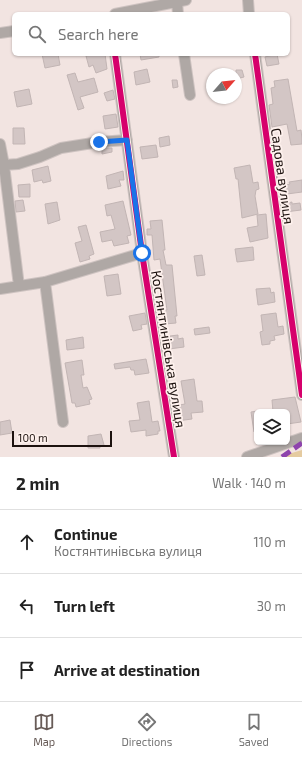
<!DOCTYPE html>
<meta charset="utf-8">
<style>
:root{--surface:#fff;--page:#f2f2f2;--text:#222;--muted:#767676;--line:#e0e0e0;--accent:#685c58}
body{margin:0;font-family:"Exo 2",sans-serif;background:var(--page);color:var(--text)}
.controls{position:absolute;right:12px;bottom:12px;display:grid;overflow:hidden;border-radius:6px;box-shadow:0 1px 3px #0004}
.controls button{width:36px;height:36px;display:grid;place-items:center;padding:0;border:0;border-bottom:1px solid var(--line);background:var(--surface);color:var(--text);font:20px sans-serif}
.compass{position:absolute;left:206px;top:68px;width:36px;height:36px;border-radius:50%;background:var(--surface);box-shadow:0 1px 3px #0004;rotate:62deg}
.scale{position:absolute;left:12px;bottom:10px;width:100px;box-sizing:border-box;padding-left:4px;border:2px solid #1d120f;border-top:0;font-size:11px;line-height:14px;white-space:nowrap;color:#1d120f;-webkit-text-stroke:3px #fef1ed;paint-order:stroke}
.stop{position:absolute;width:12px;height:12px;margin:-9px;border:3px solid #1a73e8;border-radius:50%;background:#fff}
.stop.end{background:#1a73e8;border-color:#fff;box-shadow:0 1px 4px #0008}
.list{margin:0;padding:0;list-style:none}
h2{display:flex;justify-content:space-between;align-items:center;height:52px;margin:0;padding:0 16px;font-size:17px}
h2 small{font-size:13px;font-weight:400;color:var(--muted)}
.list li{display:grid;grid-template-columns:26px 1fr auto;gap:12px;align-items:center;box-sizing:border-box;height:64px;padding:0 16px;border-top:1px solid var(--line)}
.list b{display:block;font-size:15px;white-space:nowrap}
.list p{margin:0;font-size:13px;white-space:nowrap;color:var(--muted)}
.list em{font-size:13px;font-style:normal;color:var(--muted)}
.icon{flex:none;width:22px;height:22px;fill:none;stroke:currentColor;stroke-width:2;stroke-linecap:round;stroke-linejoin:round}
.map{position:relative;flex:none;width:302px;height:457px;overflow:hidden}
.search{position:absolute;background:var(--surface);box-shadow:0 1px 3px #0004;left:12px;right:12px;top:12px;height:44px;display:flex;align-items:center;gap:10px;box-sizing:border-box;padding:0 14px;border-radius:6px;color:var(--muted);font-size:15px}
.sheet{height:244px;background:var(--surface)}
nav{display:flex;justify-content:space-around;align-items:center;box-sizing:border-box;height:56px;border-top:1px solid var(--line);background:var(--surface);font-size:11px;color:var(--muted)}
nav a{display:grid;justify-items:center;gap:2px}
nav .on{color:var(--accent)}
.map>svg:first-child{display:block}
.green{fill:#e5cba0}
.building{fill:#d3c6c5;stroke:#c2b5b4}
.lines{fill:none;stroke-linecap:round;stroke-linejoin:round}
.minor-casing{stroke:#cec3c1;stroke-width:12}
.minor{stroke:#afa8a5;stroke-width:10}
.quiet{stroke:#8e44ad;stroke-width:5;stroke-dasharray:10 5;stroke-linecap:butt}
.cycleway-casing{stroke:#fef1ed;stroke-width:8}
.cycleway{stroke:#d6006c;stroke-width:6}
.route{stroke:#1a73e8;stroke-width:5}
.labels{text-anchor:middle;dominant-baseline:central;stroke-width:3.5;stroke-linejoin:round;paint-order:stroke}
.street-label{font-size:14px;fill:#1d120f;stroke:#fef1ed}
</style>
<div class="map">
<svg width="302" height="457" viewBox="0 0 302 457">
<rect width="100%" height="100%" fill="#f2e4e1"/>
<path class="green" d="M302,450V457H284L285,455Z"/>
<path class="building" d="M42,54H58L60,65L45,68Z
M93,54H105L107,69L96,73L93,65L89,67L86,56Z
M140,54H159V57L141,60Z
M277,54L279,64L267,66L265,57Z
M147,69L150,82L136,85L134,72Z
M236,70H242L244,77L236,79Z
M75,73L78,82L94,78L98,92L80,97L84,108L78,110L67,75Z
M288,79L297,131L301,130L302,139V144L291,145L287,124L272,127L269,105L273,104L271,88L275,87L274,81Z
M172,80H177L178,87L173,88Z
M29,89L32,104L17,107L14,92Z
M113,90L115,99L107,101L104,93Z
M116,114L118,127L105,129L103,116Z
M13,128H24L25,144H13Z
M169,136L170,145L160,147L159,138Z
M156,145L158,157L142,159L140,147Z
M102,148H112V152L102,154Z
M250,165L253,183L258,182L259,189L256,190L255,196L258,214L242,218L238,179H236L234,168Z
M48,166L51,181L43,183L42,180L34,182L32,170Z
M123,171L124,180H119L121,186L108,189L106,176Z
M302,180V192L287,194L286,185L290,184L289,182Z
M30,184V197H19L18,185Z
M23,200L25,211L16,212L15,201Z
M123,201L131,235L127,236L129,243L114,246L112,240L102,242L100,232L115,229L111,215L107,216L105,205Z
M57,202L60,220L48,224L45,204Z
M292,202V204L300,203L301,210L285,212L283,204Z
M266,214L268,238L250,242L247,228L258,226L257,215Z
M162,220L165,250H163L166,265H172L177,316H175L176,323L165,324L163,310H167L160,259L154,260L152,235H147V229H151L150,221Z
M86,225L94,254L89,256L90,259L80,262L75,243L82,241L78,227Z
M253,247L254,260L237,262L235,249Z
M202,255L205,275L197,276L194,256Z
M118,274L121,294L107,296L104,276Z
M270,288L271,293L274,292L275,302L258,305L256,289Z
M145,313L147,324L141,325L142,329L133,331L129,316Z
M276,313L278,327L283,326L284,334L274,336L275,340L270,341V344L262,345L260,332L263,331L261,315Z
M209,327L210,333L195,335L194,329Z
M178,335V339L183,338L184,347L169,349L168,342L170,341V336Z
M83,337L84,348L67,350L66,340Z
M146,359L149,373L135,375L134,370H131L130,367L115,369L114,364Z
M82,360L84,375H81L83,388L87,387L92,399L89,400L90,404L76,407L75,403H72L65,363Z
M194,379L197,401H202L203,412L191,413L192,419L177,421L174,406L185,404L181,381Z
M295,397L301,422L287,424V412H273L272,400Z
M149,401L152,422L158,421L160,431H158V434L146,436V430L131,432L129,421L140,420L137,403Z
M257,411V432H254L251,412Z
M10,420L12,433L0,435V422Z
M101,434L104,445L100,446V448H88V436Z"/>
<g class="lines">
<defs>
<path id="minor" d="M248,0L249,14
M177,2L178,14
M115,14L186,0
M0,33L14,31
M115,54L142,253L174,457
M184,54L190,95
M255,54L302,395
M0,144L4,165L19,286
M4,165L18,164L40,157L61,148L99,142L127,140
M45,282L63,422
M0,289L45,282L142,253
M247,457L302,438"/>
</defs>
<use href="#minor" class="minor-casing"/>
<use href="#minor" class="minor"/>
<path class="quiet" d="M282,457L302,443"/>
<defs>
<path id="cycleway" d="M115,54L142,253L174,457
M255,54L302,395"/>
</defs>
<use href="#cycleway" class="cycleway-casing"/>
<use href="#cycleway" class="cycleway"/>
</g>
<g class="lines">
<path class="route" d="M99,142L127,140L142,253"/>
</g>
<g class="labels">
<g class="street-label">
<text transform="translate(283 176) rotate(82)">Садова вулиця</text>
<text transform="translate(169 349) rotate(81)">Костянтинівська вулиця</text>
</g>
</g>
</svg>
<div class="controls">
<button><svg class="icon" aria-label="layers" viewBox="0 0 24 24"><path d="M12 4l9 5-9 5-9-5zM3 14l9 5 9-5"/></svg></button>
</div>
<svg class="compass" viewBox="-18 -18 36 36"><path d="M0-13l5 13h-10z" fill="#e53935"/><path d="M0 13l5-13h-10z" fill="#767676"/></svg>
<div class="scale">100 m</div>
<div class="stop" style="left:142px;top:253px"></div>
<div class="stop end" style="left:99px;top:142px"></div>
<div class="search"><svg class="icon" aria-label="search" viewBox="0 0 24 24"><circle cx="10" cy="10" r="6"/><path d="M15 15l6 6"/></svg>Search here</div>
</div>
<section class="sheet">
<h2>2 min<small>Walk · 140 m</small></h2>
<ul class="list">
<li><svg class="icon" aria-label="ahead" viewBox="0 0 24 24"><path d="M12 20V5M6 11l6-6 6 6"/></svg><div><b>Continue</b><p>Костянтинівська вулиця</p></div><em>110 m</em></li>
<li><svg class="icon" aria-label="left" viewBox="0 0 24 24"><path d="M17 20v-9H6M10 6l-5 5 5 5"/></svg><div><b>Turn left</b></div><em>30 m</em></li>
<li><svg class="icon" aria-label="arrive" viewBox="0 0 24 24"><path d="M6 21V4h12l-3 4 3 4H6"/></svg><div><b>Arrive at destination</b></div></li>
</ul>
</section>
<nav>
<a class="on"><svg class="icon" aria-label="map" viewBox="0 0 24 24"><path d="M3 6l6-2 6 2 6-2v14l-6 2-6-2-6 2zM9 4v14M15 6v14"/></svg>Map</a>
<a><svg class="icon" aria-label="directions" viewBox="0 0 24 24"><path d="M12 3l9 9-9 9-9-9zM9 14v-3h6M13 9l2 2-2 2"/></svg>Directions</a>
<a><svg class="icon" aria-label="saved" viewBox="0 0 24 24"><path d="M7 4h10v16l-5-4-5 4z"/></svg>Saved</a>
</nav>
